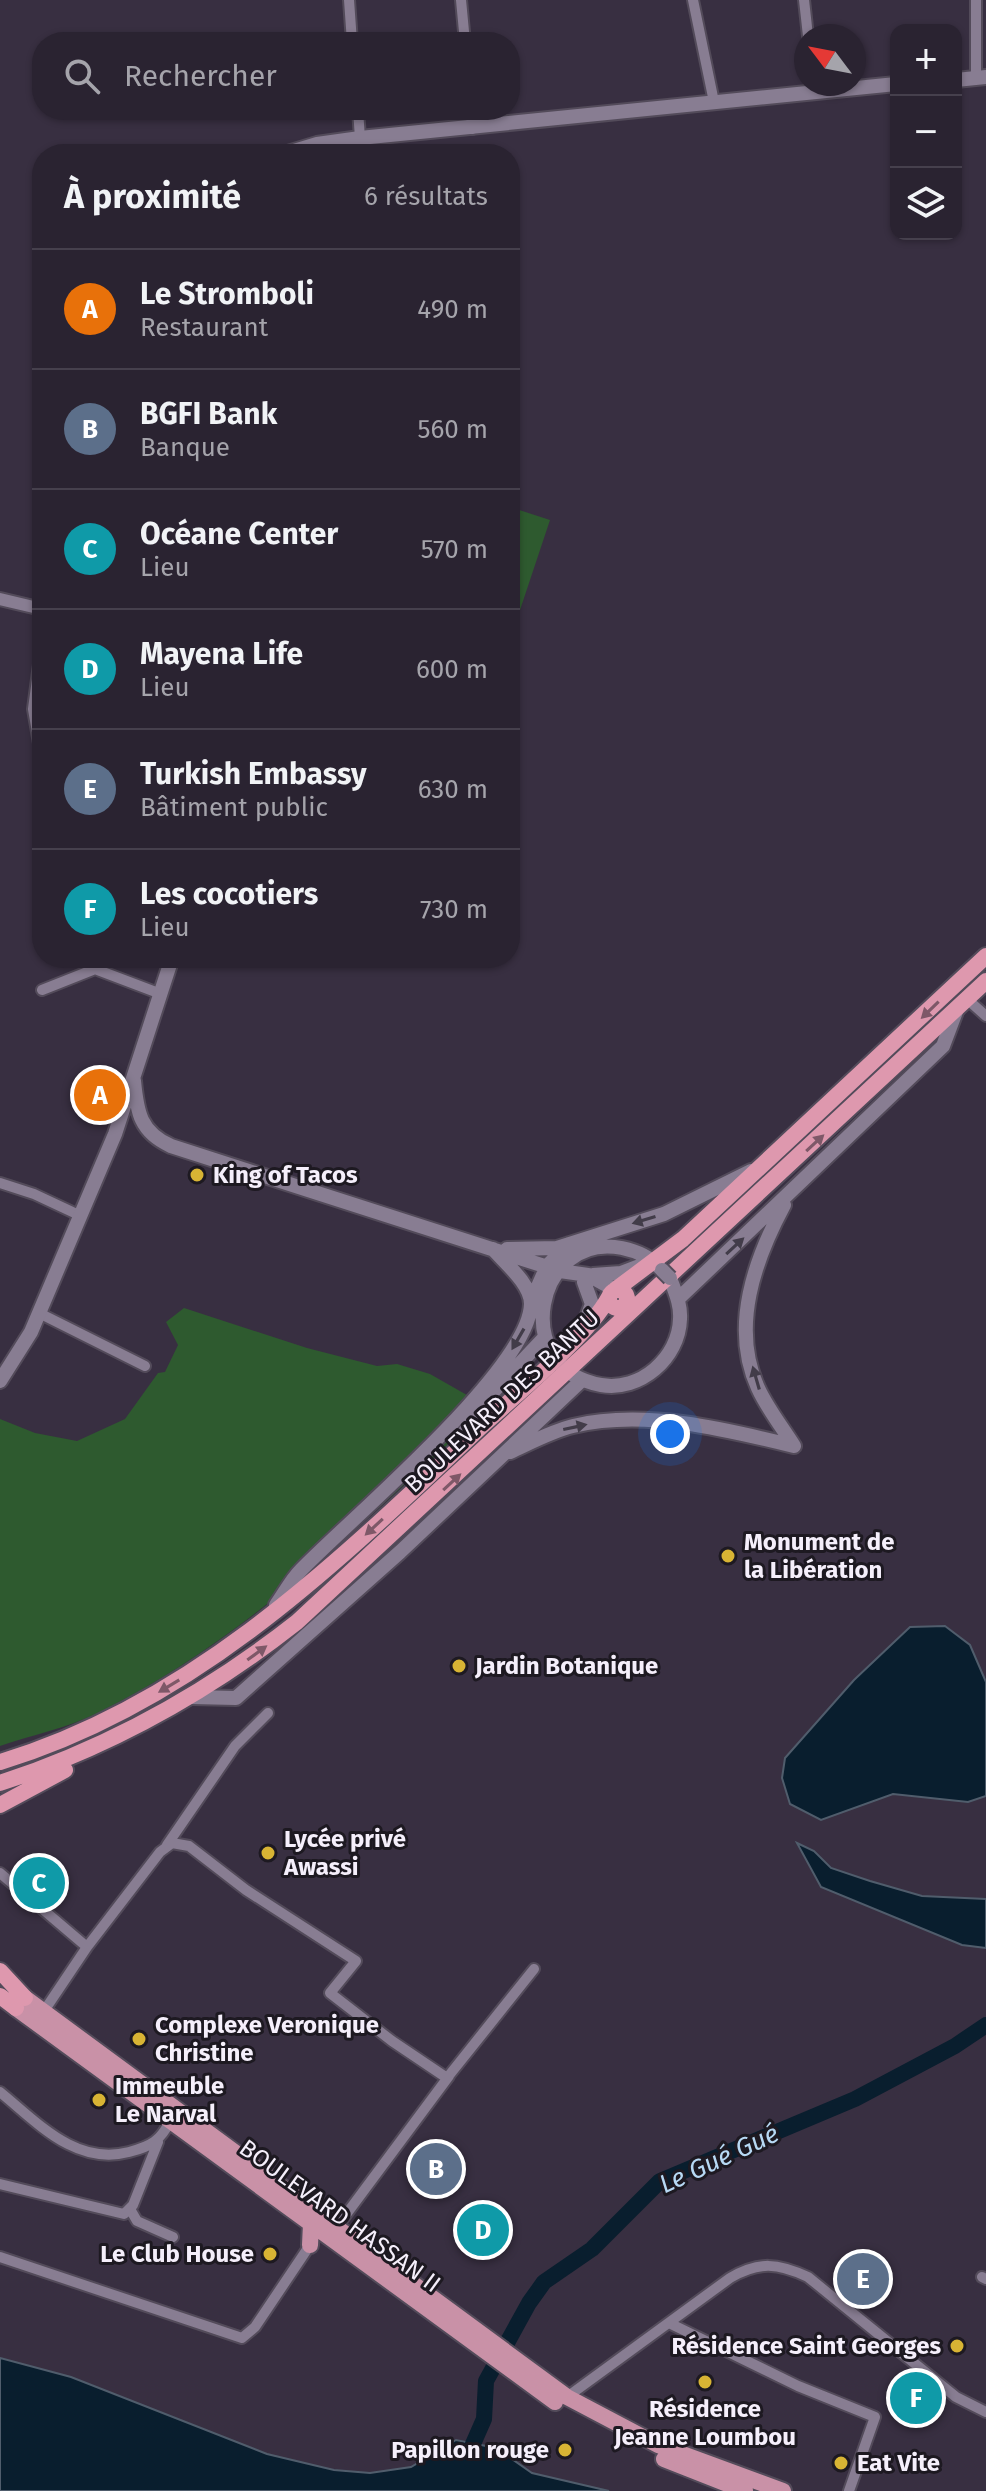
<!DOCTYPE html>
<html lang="fr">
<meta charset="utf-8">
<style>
:root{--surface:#2a2331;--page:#322b39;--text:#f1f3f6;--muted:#a5a4ab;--line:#46404d;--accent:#0b8043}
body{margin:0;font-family:"Fira Sans",sans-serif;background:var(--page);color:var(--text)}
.controls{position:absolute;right:24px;top:24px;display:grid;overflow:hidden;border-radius:16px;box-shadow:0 2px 6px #0004}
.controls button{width:72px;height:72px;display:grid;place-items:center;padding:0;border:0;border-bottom:2px solid var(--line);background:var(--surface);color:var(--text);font:40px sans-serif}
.compass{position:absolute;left:794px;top:24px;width:72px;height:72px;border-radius:50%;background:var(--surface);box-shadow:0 2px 6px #0004;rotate:302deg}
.you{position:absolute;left:670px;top:1434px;width:28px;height:28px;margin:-20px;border:6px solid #fff;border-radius:50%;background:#1a73e8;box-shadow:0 0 0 12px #1a73e833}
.badge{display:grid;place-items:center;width:52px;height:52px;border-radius:50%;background:var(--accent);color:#fff;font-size:26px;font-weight:700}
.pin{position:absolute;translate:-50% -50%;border:4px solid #fff;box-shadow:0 2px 8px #0006}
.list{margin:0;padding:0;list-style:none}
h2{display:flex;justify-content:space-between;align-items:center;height:104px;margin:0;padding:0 32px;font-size:34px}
h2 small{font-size:26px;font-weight:400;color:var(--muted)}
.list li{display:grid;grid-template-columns:52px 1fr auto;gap:24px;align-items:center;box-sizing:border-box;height:120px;padding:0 32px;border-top:2px solid var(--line)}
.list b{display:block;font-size:30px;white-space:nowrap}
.list p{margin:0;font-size:26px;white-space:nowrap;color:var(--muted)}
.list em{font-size:26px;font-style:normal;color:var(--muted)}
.icon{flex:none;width:44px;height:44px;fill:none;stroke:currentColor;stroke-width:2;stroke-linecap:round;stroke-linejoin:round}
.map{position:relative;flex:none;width:986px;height:2491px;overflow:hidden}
.search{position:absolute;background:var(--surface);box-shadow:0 2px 6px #0004;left:32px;top:32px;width:488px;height:88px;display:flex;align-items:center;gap:20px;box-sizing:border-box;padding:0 28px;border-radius:32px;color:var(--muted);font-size:30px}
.panel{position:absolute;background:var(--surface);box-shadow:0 2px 6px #0004;left:32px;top:144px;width:488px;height:824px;border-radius:32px}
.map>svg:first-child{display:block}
.green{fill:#2e5a2f}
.water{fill:#091e2e;stroke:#505d6c;stroke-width:2}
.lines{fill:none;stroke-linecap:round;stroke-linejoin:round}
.river{stroke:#091e2e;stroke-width:16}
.minor-casing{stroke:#534b5a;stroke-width:14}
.tertiary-casing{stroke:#534b5a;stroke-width:16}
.secondary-casing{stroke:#534b5a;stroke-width:18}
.primary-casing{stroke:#534b5a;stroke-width:20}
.trunk-casing{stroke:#534b5a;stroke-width:20}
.minor{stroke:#887d92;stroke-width:10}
.tertiary{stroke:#887d92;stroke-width:12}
.secondary{stroke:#887d92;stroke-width:14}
.primary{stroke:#c991a7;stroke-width:16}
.trunk{stroke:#de98ae;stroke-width:16}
.secondary-bridge-casing{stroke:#534b5a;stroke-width:18;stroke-linecap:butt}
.secondary-bridge{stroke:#887d92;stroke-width:14}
.oneway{fill:#7e5868}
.oneway2{fill:#423c49}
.poi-dot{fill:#d8b434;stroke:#1d1921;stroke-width:3}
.labels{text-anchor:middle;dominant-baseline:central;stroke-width:6;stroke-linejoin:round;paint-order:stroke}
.poi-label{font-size:24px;font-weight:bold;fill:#f5effb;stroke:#1d1921;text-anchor:start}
.street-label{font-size:24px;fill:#f5effb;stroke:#1d1921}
.water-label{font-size:26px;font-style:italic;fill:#b7d9f4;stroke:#1d1921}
</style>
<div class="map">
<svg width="986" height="2491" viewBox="0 0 986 2491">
<rect width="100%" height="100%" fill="#382f41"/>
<path class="green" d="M510,507L550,520L511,637H510Z
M184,1308L307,1348L377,1366L397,1364L430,1374L488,1407C365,1520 250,1638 98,1713C67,1728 32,1735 0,1746V1419L35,1433L77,1441L125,1419L158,1373L165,1372L178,1345L166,1322Z"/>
<path class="water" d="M945,1626L970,1645L986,1682V1796L968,1802L893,1794L821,1820L790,1804L782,1778L785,1758L854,1680L910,1627Z
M797,1843L814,1851L831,1868L870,1881L922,1896L986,1899V1948L962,1945L821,1887Z
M0,2358L71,2377L267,2454L334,2470L370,2473L411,2467L456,2440L496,2448L532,2473L609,2491H0Z"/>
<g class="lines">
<path class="river" d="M473,2444L484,2419L486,2381L529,2303L544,2282L592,2249L660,2181L855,2099L955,2046L986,2025"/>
<defs>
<path id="minor" d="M349,0L352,42
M461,0L465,42
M693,0L714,102
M804,0L808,36
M976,78V0
M358,110L360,138
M471,110L472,129
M42,990L95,969L161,994
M967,999L986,1016
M0,1183L34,1194L81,1216
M39,1313L145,1366
M167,1845L235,1746L268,1713
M0,1873L87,1947
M44,2011L87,1947L160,1852L172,1843L189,1846L246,1890L356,1961L330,1993L392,2041L447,2078L534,1969
M0,2092C38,2123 76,2166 129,2152C152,2146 160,2141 171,2120
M0,2184L124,2214L133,2205L158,2142
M130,2209L137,2221L173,2237
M336,2228L449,2076
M0,2257L242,2338L255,2327L310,2245
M982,2277L986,2279
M669,2323L798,2386L875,2417L849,2491
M567,2397L730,2278C759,2261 778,2263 808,2277L956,2397L986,2412"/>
<path id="tertiary" d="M0,599L42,609"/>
<path id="secondary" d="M956,80L986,77
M284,154L317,144L360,138L896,84
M42,657L35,709L42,749
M134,1081C137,1112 140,1132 171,1146L560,1271L588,1275L615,1290
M784,1205C755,1259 730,1327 758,1388C767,1408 782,1427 794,1446
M507,1249L557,1248L664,1214L751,1171
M659,1267C649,1256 636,1251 622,1248C535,1231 508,1369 601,1385C640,1392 679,1358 680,1319C681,1304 675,1292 670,1278
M593,1275L621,1273L642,1265
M584,1282L592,1304L584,1326
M678,1299L943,1046L957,1009
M531,1302L547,1266L569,1244
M0,1381L31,1332L115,1134L172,958
M460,1445L473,1413L545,1337
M510,1452C530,1443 552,1431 573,1426C644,1409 725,1429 794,1446
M276,1605C284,1594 291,1580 301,1570C350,1519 529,1370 531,1304C531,1284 505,1263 493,1249
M192,1697L236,1698L400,1552L582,1380"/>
<path id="primary" d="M25,1998L567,2397L658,2445L783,2491
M16,2008L555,2402
M310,2245L311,2224
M664,2459L745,2491"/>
<path id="trunk" d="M609 1299a9 9 0 1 1 18 0a9 9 0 1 1-18 0Z
M615,1290L683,1239L986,956
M0,1762C195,1703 338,1562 482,1426C517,1394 588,1336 609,1297
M0,1783C110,1747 207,1693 297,1622L986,981
M0,1805L65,1770
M0,1971L25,1998
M0,1996L16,2008"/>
</defs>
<use href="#minor" class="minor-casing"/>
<use href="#tertiary" class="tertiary-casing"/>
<use href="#secondary" class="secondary-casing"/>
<use href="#primary" class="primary-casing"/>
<use href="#trunk" class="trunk-casing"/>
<use href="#minor" class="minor"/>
<use href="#tertiary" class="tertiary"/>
<use href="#secondary" class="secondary"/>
<use href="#primary" class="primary"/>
<use href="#trunk" class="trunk"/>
<defs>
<path id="secondary-bridge" d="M662,1270L670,1278"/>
</defs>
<use href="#secondary-bridge" class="secondary-bridge-casing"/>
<use href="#secondary-bridge" class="secondary-bridge"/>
</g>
<defs><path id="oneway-solid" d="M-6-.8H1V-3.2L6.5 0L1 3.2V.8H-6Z" transform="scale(2)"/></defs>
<g class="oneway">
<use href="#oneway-solid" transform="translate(930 1010) rotate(136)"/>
<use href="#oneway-solid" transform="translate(815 1143) rotate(-43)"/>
<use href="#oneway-solid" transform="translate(452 1482) rotate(-43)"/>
<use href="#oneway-solid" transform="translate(374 1527) rotate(137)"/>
<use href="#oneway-solid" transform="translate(257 1653) rotate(-36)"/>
<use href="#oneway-solid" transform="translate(169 1686) rotate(149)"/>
</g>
<g class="oneway2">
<use href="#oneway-solid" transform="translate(644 1220) rotate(163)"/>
<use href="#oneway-solid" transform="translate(735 1246) rotate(-43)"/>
<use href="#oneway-solid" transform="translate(518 1339) rotate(120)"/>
<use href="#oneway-solid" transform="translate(756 1378) rotate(-106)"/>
<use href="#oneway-solid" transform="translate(575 1427) rotate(-12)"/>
</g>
<g class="poi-dot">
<circle cx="197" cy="1175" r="8"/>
<circle cx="728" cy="1556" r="8"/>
<circle cx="459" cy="1666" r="8"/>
<circle cx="268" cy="1853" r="8"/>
<circle cx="139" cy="2039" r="8"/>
<circle cx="99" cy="2100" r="8"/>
<circle cx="270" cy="2254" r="8"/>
<circle cx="957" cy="2346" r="8"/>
<circle cx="705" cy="2382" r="8"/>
<circle cx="565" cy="2450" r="8"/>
<circle cx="841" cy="2463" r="8"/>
</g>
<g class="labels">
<g class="poi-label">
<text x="213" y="1175">King of Tacos</text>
<text x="744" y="1542">Monument de<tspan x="744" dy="28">la Libération</tspan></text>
<text x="475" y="1666">Jardin Botanique</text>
<text x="284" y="1839">Lycée privé<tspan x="284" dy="28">Awassi</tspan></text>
<text x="155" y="2025">Complexe Veronique<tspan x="155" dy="28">Christine</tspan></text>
<text x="115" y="2086">Immeuble<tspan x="115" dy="28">Le Narval</tspan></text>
<text x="254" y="2254" text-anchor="end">Le Club House</text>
<text x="941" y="2346" text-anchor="end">Résidence Saint Georges</text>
<text x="705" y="2409" text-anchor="middle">Résidence<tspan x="705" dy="28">Jeanne Loumbou</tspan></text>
<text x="549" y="2450" text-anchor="end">Papillon rouge</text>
<text x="857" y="2463">Eat Vite</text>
</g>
<g class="street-label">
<text transform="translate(502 1401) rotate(-43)">BOULEVARD DES BANTU</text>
<text transform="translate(340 2216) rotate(36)">BOULEVARD HASSAN II</text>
</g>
<g class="water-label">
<text transform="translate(719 2159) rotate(-25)">Le Gué Gué</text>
</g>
</g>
</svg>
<div class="controls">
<button>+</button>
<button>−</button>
<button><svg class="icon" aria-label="layers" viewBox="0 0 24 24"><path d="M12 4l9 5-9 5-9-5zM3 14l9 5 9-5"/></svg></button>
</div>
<svg class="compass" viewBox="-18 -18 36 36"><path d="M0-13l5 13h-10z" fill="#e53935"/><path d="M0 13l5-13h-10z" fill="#a5a4ab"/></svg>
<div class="you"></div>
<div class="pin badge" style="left:100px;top:1095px;background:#e8710a">A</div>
<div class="pin badge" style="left:436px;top:2169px;background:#5c6f8a">B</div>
<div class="pin badge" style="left:39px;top:1883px;background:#0f9aa8">C</div>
<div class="pin badge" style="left:483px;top:2230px;background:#0f9aa8">D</div>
<div class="pin badge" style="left:863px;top:2279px;background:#5c6f8a">E</div>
<div class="pin badge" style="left:916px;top:2398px;background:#0f9aa8">F</div>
<div class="search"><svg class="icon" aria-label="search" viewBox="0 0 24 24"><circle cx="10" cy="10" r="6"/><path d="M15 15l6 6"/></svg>Rechercher</div>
<section class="panel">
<h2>À proximité<small>6 résultats</small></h2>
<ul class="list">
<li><span class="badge" style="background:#e8710a">A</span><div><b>Le Stromboli</b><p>Restaurant</p></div><em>490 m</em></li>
<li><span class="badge" style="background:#5c6f8a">B</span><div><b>BGFI Bank</b><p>Banque</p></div><em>560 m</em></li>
<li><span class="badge" style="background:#0f9aa8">C</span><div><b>Océane Center</b><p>Lieu</p></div><em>570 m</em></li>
<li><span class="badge" style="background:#0f9aa8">D</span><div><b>Mayena Life</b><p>Lieu</p></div><em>600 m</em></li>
<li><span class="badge" style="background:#5c6f8a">E</span><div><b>Turkish Embassy</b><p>Bâtiment public</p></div><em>630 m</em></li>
<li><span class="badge" style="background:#0f9aa8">F</span><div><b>Les cocotiers</b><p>Lieu</p></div><em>730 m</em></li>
</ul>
</section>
</div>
